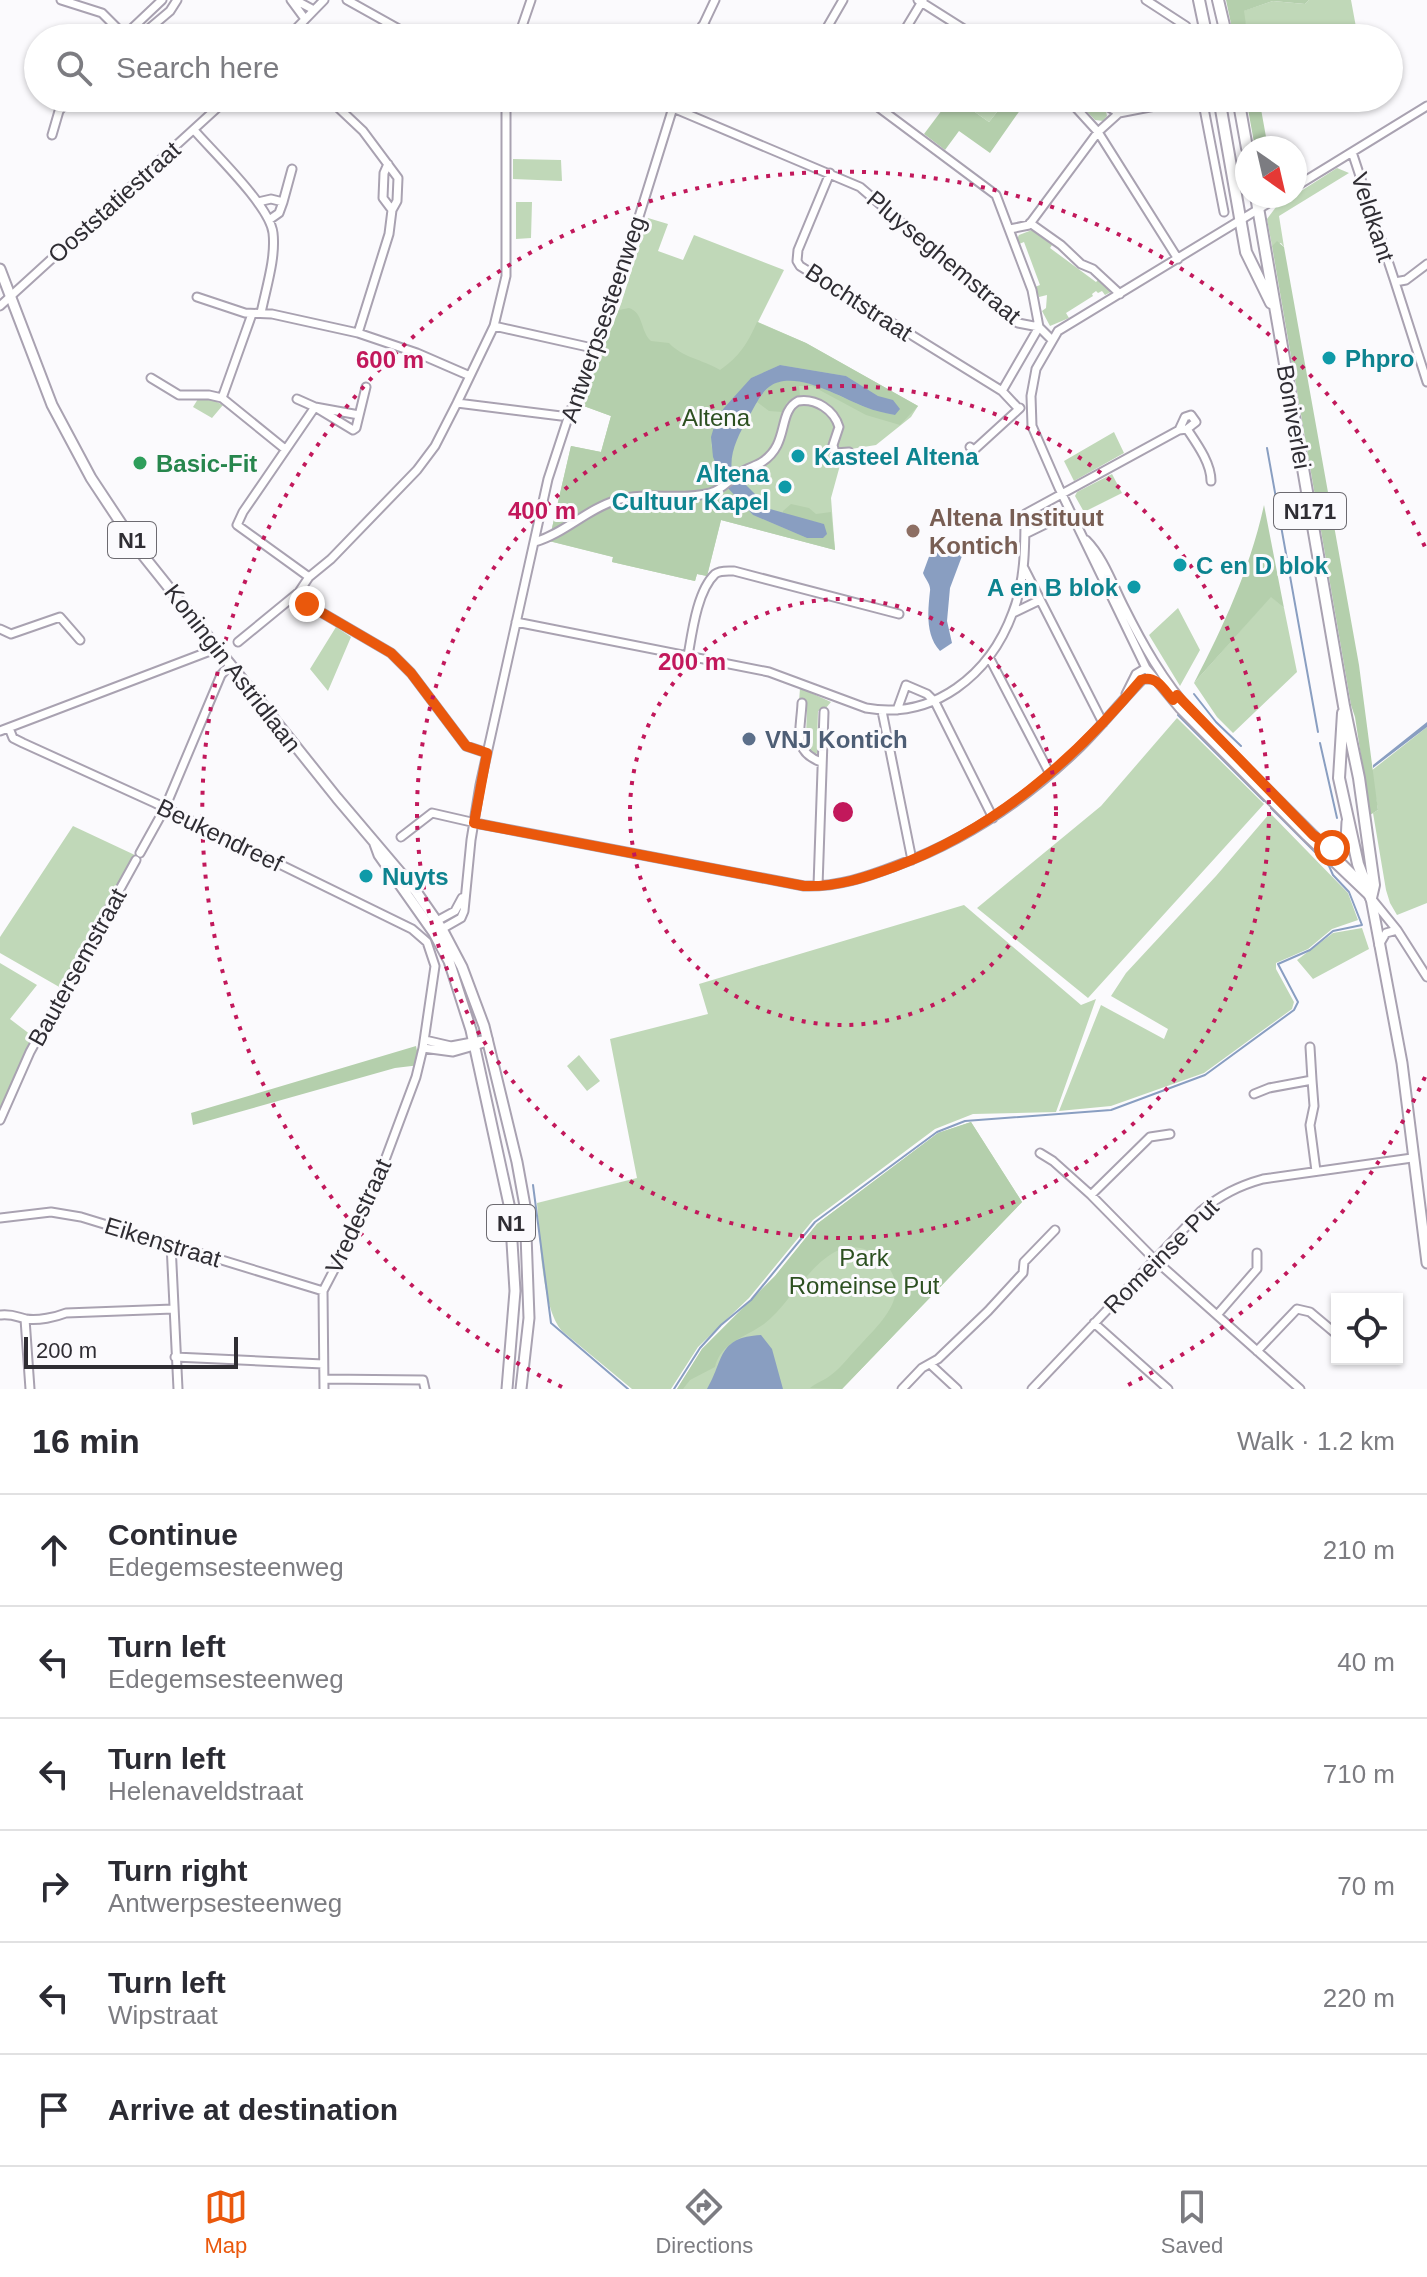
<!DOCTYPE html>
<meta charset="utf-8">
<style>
:root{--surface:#fff;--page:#f7f7f7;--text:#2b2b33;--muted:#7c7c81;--line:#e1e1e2;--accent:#ea580c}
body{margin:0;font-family:Helvetica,sans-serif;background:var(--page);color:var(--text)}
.controls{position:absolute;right:24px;bottom:24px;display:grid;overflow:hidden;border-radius:0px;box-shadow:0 2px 6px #0004}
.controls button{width:72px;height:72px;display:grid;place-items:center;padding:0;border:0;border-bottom:2px solid var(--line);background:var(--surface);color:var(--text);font:40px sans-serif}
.compass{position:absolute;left:1235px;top:136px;width:72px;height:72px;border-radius:50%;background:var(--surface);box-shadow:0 2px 6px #0004;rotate:146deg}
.scale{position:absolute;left:24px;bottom:20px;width:214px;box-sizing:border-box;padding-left:8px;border:4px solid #2f2d33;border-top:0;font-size:22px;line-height:28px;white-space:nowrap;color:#2f2d33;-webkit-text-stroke:6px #fbfafd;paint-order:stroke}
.stop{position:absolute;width:24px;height:24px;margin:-18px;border:6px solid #ea580c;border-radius:50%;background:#fff}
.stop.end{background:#ea580c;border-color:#fff;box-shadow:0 2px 8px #0008}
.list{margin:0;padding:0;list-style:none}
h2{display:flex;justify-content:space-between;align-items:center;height:104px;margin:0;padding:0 32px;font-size:34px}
h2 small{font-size:26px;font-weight:400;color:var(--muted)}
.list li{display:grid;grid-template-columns:52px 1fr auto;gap:24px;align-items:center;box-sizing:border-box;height:112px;padding:0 32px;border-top:2px solid var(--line)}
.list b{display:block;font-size:30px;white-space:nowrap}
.list p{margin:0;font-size:26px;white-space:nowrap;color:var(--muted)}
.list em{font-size:26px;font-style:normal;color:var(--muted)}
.icon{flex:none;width:44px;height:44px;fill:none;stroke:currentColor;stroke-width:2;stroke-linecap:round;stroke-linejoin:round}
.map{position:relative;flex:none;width:1427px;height:1389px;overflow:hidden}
.search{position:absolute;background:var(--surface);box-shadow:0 2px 6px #0004;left:24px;right:24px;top:24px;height:88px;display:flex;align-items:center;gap:20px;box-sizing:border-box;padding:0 28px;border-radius:44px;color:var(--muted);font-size:30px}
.sheet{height:776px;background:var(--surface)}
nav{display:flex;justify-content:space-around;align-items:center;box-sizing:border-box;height:112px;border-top:2px solid var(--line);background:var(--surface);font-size:22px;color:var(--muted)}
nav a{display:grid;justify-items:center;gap:4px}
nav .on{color:var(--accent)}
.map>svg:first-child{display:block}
.green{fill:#c0d8b8}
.forest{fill:#b4cfac}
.water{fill:#899ec1}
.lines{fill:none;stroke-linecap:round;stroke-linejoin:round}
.stream{stroke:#899ec1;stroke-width:2}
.minor-casing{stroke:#a9a2b1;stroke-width:11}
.major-casing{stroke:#a9a2b1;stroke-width:13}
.highway-casing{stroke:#a9a2b1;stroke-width:14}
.minor{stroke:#fff;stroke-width:7}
.major{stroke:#fff;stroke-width:9}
.highway{stroke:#fff;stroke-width:10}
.route{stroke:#ea580c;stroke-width:10}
.ring{fill:none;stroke:#c2185b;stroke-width:4;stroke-dasharray:4 8}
.culture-dot{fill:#0f9aa8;stroke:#fbfafd;stroke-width:3}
.leisure-dot{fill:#2e9e5b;stroke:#fbfafd;stroke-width:3}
.education-dot{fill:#8d6e63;stroke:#fbfafd;stroke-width:3}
.service-dot{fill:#5c6f8a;stroke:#fbfafd;stroke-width:3}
.labels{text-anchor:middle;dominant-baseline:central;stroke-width:6;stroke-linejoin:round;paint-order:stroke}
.shield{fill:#fbfafd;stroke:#6c6a70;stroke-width:2}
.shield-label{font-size:22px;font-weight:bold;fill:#2f2d33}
.street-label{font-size:24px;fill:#2f2d33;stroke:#fbfafd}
.culture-label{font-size:24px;font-weight:bold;fill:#0d838f;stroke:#fbfafd;text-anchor:start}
.park-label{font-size:24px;fill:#2c5020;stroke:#fbfafd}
.leisure-label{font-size:24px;font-weight:bold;fill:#27864d;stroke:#fbfafd;text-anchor:start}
.education-label{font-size:24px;font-weight:bold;fill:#785e54;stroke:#fbfafd;text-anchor:start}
.service-label{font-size:24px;font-weight:bold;fill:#4e5e75;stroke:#fbfafd;text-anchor:start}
.centre{fill:#c2185b;stroke:#fbfafd;stroke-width:4}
.ring-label{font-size:24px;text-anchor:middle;font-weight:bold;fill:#c2185b;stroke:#fbfafd;stroke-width:6;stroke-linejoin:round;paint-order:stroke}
</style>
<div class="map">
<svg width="1427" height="1389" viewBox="0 0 1427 1389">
<rect width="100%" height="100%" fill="#fbfafd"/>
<path class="green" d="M1309,0H1351L1358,38H1248L1243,11L1273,1L1305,4Z
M955,98H1008L989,122Z
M1074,98H1086L1106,111L1107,116L1103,121L1095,120Z
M1259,98H1334L1262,112Z
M513,159L561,160L562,181L513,179Z
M1337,168L1349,173L1279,216L1284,247L1281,243L1272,246L1267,219L1276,207Z
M516,202H532L531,238L516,239Z
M648,218L668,224L658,251L683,260L694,235L784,270L758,322L806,343L918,406L911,417L876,445L851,449V456L842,458L831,498L835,550L721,520L707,576L697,574L695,581L612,562L613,557L549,541L571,446L601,452L611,416L581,405L621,304Z
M1032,230L1052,245L1050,248L1096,282L1098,280L1111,292L1105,295L1102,291L1098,293L1096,291L1092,294L1093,296L1066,313L1069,318L1050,326L1042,311L1046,308L1047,295L1039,297L1035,287L1040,285L1024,242L1019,244L1017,239L1019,235Z
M209,398L223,405L212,418L193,407L198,399Z
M1114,432L1124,453L1074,481L1064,461Z
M1112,474L1122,493L1084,512L1075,496L1077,492Z
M1271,596L1284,608L1297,672L1233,733L1217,717L1194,683Z
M1178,608L1200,650L1180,686L1149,635Z
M336,627L351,637L328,691L310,669Z
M800,688L831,702L825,709L818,711L817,743L820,746L816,755L805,749L803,742L806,738L807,706L799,702Z
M1177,718L1264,804L1088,998L977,908L1101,806Z
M1427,727V903L1397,915L1390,903L1386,890L1373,813L1378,810L1371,771Z
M1270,813L1348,893L1358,920L1332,929L1308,949L1276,963V969L1294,1002L1292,1009L1204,1073L1111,1106L1059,1111L1101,1005L1164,1039L1168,1029L1111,996L1126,973L1216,876Z
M73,826L137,856L61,988L0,953V937Z
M964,905L1081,1005L1096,999L1056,1112L973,1114L935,1129L813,1220L749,1298L698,1347L671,1389H632L562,1331C541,1307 540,1236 537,1203L637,1178L610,1039L708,1014L699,984Z
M1362,928L1369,949L1313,979L1297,960L1333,933Z
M0,963L37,985L10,1019L35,1038L0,1114Z
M579,1055L600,1081L587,1091L567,1066Z
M971,1122L1022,1202L842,1389H677L702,1349L775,1276L817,1224L938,1133Z"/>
<path class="forest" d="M1226,0H1309L1305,4L1273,1L1244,11L1248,38H1234Z
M951,98H955L989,122L1008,98L1023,106L990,153L959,131L945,150L924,134Z
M1246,98H1259L1268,148H1255Z
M1277,241L1284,247L1359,665L1378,810L1370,815L1355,717L1351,705L1272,246Z
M629,308C644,313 640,331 651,341L669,343C683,358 702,359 720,370C739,357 748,343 757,322L806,343L918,406L900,425L866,415L812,386H799L800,396L787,402L782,412L769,411L757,402C760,398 764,391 769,387C793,367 841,398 865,407C874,410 885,413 895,415L878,396L846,376L780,365L751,378L716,420L711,445L725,485L753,515L807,538L824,524L783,514V511L791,504L809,508L816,514L831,512L835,550L721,520L707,576L697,574L695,581L612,562L613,557L549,541L571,446L601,452L611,416L581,405L619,310Z
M1264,505L1284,608L1271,597L1194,683C1224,625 1250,569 1264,505Z
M416,1046L420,1065L395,1068L193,1125L191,1113Z
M971,1122L1022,1202L842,1389L810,1388C816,1383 825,1380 831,1375C842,1367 851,1354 861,1344C886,1318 915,1289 879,1257C868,1248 853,1244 839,1250C809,1263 789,1305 764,1324C746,1337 721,1342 715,1367L690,1380L683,1389H677L702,1349L775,1276L817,1224L938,1133Z"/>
<path class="water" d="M780,365L846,376L878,396L893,400L900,409L895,415C885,413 875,411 865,407C841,398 794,368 769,387C760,394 754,408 748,418C739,434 729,453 732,471L770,509L824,524L827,534L823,538H807L753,515L725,485L713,457L711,437L716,420L724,408L751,378Z
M937,546L955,549L962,556L950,588L947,621L952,643L940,651C925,635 928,610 930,591C931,584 925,579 923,573L930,554Z
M1427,722V727L1373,768V765Z
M761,1335L772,1349L783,1389H707C724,1361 717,1337 761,1335Z"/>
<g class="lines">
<path class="stream" d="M1267,448L1318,732
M1194,694L1216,722L1241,746
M1178,715L1264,801
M1320,743L1337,818
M533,1185L551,1323L628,1389
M674,1389L700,1348L721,1325L751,1300L815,1222L937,1132L965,1121L1111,1110L1205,1075L1294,1010L1298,1002L1278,964L1310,950L1333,931L1362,925L1349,892L1333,875L1329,866L1271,808"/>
<defs>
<path id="minor" d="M61,0L102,13L123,34
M291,0L305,19
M295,0L314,10
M347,0L415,38
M918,0L978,38
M1146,0L1186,26L1190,38
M702,26L728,38
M124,36L162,0
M138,38L170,11L177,0
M287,38L324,0
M518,38L531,0
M697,38L715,0
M821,38L843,0
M900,38L923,0
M328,98L363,131L398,178L397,201L392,210L389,234L358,333
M866,98L996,195L1032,290L1039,327L1051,339
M1067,98L1098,132L1178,259
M1093,98L1119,113
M1202,98L1224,212
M673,108L860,187L1018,323L1039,327
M194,130C213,152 270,206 273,233C276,258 266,288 261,313
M52,135L59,111L70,98
M1352,152L1395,282
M388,164L384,173L383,198L392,210
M830,173L798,250L797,261L800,266L1002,391
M1295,187L1427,106
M1280,196L1058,331L1036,369L1031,396L1032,426L1059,488L1146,668L1180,709L1306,836L1371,898L1397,930L1427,977
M258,202L271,199L283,202L279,213L269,220
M283,202L292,169
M1030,223L1061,245L1081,264L1093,269L1120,294
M1010,229L1029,225L1098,132L1119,113L1196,98
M1427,264L1406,280L1395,282L1427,382
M197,297L245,313L272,314L358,333L417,353L470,376
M0,306L228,98
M252,314L222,398L285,449
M494,326L588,347
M151,378L179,395H209L222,398
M297,399L315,407L359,415
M457,403L561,416
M315,407L353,430L356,428L366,387
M1018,408L1002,391L1039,327
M1179,430L1185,417L1191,415L1196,422L1187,429
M970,447L974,450L1020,408
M1025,534L1070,512
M1086,540C1103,557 1112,583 1123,605C1143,645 1163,681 1193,714L1361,882
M535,542C565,533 587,509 617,500C647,491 680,501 710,493C722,490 730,479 740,473C747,468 756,466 762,462C790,444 777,412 798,401C816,398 834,410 839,427L833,445L835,453L849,452
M1024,568L1103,723
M309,577L237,525L243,512L315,407
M299,592L307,604L391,653L411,673L466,746L487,753
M1013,613L1040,600
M516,622L769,672L866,708C934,720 990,675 1013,612C1025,581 1025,547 1025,514L1179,430L1187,429C1197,444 1211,463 1211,481
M0,629L11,634L60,617L80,640
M238,642L299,592L309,577L331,559L417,470L435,446L457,403L494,326L506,276V98
M688,656C692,633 697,591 715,574C720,570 728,571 734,571L899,614
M989,657L1050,774
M1126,694L1136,674L1146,668
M802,703C801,730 791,751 821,762
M897,710L906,685L927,694L935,702L993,818
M882,711L912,860
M9,728L13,738L23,743L155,803L412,929L427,942L435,966L423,1048L416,1077L379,1176L361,1218L323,1291L324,1389
M0,731L218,648
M401,837L432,813L480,824L804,886C838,887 867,877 898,865C966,840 1025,800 1077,750C1100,728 1120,702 1143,679H1155
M1329,848L1337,846L1345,841L1346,822
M140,853L165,808L221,675L231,664
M818,886L824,712
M433,923L455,911L462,898
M440,930L461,918L464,911L471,840L480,785L548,479L568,418L618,284L676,98
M1379,945L1386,933L1397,930
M425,1040L451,1046L488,1039
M1310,1047L1312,1080
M423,1048L453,1052L488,1042
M1254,1094L1269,1088L1312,1080L1314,1106L1310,1125L1316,1171
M0,1120L30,1052L136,860
M1040,1153L1053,1161L1091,1195L1155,1260L1300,1389
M1091,1195L1150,1137L1170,1134
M0,1218L51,1212L81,1217L323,1291
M171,1244L178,1389
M1,1315C13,1314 17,1317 26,1319C38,1321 56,1317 66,1313L173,1309
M1217,1315L1257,1269V1253
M25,1319L30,1389
M1094,1323L1168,1389
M1257,1351L1297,1309L1310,1312L1335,1333
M175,1357L323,1364
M930,1364L957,1389
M324,1379L423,1380L425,1389
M902,1389L922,1368L938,1359L988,1311L1023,1273L1024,1262L1055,1230
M1032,1389L1201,1211C1221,1195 1238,1186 1263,1179L1412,1158"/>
<path id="major" d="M0,269L52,405L91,478L138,549L337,798L415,890L442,929L462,967L484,1026L517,1162L525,1206L529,1318L521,1389
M375,844L379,855L434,933L449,961L471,1030L510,1209L515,1291L507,1389
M1371,898L1402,1063L1427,1263"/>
<path id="highway" d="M1199,0L1207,38
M1218,0L1227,38
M1219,98L1246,252L1271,303
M1238,98L1247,148
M1256,196L1344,706L1359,778L1374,885L1371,898
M1343,713L1339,778L1358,864L1371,898"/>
</defs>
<use href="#minor" class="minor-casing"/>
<use href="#major" class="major-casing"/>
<use href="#highway" class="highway-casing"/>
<use href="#minor" class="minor"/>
<use href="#major" class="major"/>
<use href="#highway" class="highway"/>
</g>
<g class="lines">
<path class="route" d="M307,604L391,653L411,673L466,746L487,753L474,823L804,886C837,887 864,878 894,867C995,829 1073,761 1141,680C1156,674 1164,690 1173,700L1177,695L1313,835L1332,848"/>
</g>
<g class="ring">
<circle cx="843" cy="812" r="213"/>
<circle cx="843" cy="812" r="426"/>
<path d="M1425 1077A640 640 0 0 1 1124 1387M562 1387A640 640 0 1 1 1425 547"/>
</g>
<g class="culture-dot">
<circle cx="1329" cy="358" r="8"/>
<circle cx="798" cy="456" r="8"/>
<circle cx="785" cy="487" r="8"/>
<circle cx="1180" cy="565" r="8"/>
<circle cx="1134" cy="587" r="8"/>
<circle cx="366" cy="876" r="8"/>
</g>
<circle class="leisure-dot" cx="140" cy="463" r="8"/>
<circle class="education-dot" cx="913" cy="531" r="8"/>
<circle class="service-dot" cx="749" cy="739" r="8"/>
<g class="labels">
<g class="shield">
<rect x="1274" y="493" width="72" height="36" rx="6"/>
<rect x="108" y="522" width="48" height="36" rx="6"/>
<rect x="487" y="1205" width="48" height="36" rx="6"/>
</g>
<g class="shield-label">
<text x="1310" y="511">N171</text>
<text x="132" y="540">N1</text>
<text x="511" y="1223">N1</text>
</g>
<g class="street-label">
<text transform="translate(114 202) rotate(-42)">Ooststatiestraat</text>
<text transform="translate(1373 217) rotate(72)">Veldkant</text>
<text transform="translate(944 257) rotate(40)">Pluyseghemstraat</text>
<text transform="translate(859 302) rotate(33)">Bochtstraat</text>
<text transform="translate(603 319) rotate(-71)">Antwerpsesteenweg</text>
<text transform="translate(1294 417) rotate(80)">Boniverlei</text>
<text transform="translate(233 668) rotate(52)">Koningin Astridlaan</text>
<text transform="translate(220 835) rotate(26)">Beukendreef</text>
<text transform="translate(77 967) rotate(-61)">Bautersemstraat</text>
<text transform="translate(358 1216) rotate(-65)">Vredestraat</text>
<text transform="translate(163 1242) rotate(17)">Eikenstraat</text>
<text transform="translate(1161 1256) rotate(-45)">Romeinse Put</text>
</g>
<g class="culture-label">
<text x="1345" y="358">Phpro</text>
<text x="814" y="456">Kasteel Altena</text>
<text x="769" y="473" text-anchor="end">Altena<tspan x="769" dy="28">Cultuur Kapel</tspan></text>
<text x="1196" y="565">C en D blok</text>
<text x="1118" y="587" text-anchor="end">A en B blok</text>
<text x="382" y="876">Nuyts</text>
</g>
<g class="park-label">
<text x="716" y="417">Altena</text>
<text x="864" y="1257">Park<tspan x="864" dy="28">Romeinse Put</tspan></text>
</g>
<g class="leisure-label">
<text x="156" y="463">Basic-Fit</text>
</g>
<g class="education-label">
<text x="929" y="517">Altena Instituut<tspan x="929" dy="28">Kontich</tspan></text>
</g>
<g class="service-label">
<text x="765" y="739">VNJ Kontich</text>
</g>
</g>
<circle cx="843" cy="812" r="12" class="centre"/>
<g class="ring-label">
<text x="390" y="368">600 m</text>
<text x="542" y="519">400 m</text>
<text x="692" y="670">200 m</text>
</g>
</svg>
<div class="controls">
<button><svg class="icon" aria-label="locate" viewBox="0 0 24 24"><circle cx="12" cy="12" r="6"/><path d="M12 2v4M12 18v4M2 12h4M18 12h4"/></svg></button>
</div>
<svg class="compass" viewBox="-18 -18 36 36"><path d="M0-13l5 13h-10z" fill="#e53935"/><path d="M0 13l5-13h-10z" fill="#7c7c81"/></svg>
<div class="scale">200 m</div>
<div class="stop" style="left:1332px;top:848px"></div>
<div class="stop end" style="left:307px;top:604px"></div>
<div class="search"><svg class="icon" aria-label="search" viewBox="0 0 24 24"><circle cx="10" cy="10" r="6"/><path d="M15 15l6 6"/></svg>Search here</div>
</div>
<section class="sheet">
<h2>16 min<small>Walk · 1.2 km</small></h2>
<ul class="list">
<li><svg class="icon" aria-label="ahead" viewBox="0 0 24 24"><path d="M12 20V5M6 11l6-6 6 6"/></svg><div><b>Continue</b><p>Edegemsesteenweg</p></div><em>210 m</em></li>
<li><svg class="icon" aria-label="left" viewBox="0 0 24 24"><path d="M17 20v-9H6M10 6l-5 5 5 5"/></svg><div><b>Turn left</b><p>Edegemsesteenweg</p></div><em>40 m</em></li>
<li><svg class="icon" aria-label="left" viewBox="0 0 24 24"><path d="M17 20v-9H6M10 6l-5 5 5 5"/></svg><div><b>Turn left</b><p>Helenaveldstraat</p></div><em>710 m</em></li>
<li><svg class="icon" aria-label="right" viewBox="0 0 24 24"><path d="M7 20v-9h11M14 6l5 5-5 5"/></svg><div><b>Turn right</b><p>Antwerpsesteenweg</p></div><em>70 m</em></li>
<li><svg class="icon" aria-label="left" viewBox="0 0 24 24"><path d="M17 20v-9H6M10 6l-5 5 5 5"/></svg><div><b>Turn left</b><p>Wipstraat</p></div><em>220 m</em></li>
<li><svg class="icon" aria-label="arrive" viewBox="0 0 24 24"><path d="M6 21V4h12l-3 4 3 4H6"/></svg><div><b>Arrive at destination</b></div></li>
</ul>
</section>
<nav>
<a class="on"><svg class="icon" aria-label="map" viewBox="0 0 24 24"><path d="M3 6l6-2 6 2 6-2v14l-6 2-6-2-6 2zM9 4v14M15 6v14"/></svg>Map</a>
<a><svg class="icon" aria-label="directions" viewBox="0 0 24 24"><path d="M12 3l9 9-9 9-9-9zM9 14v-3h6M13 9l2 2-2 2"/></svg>Directions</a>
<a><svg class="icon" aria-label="saved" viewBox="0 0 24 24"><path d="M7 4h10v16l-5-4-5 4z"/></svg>Saved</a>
</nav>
